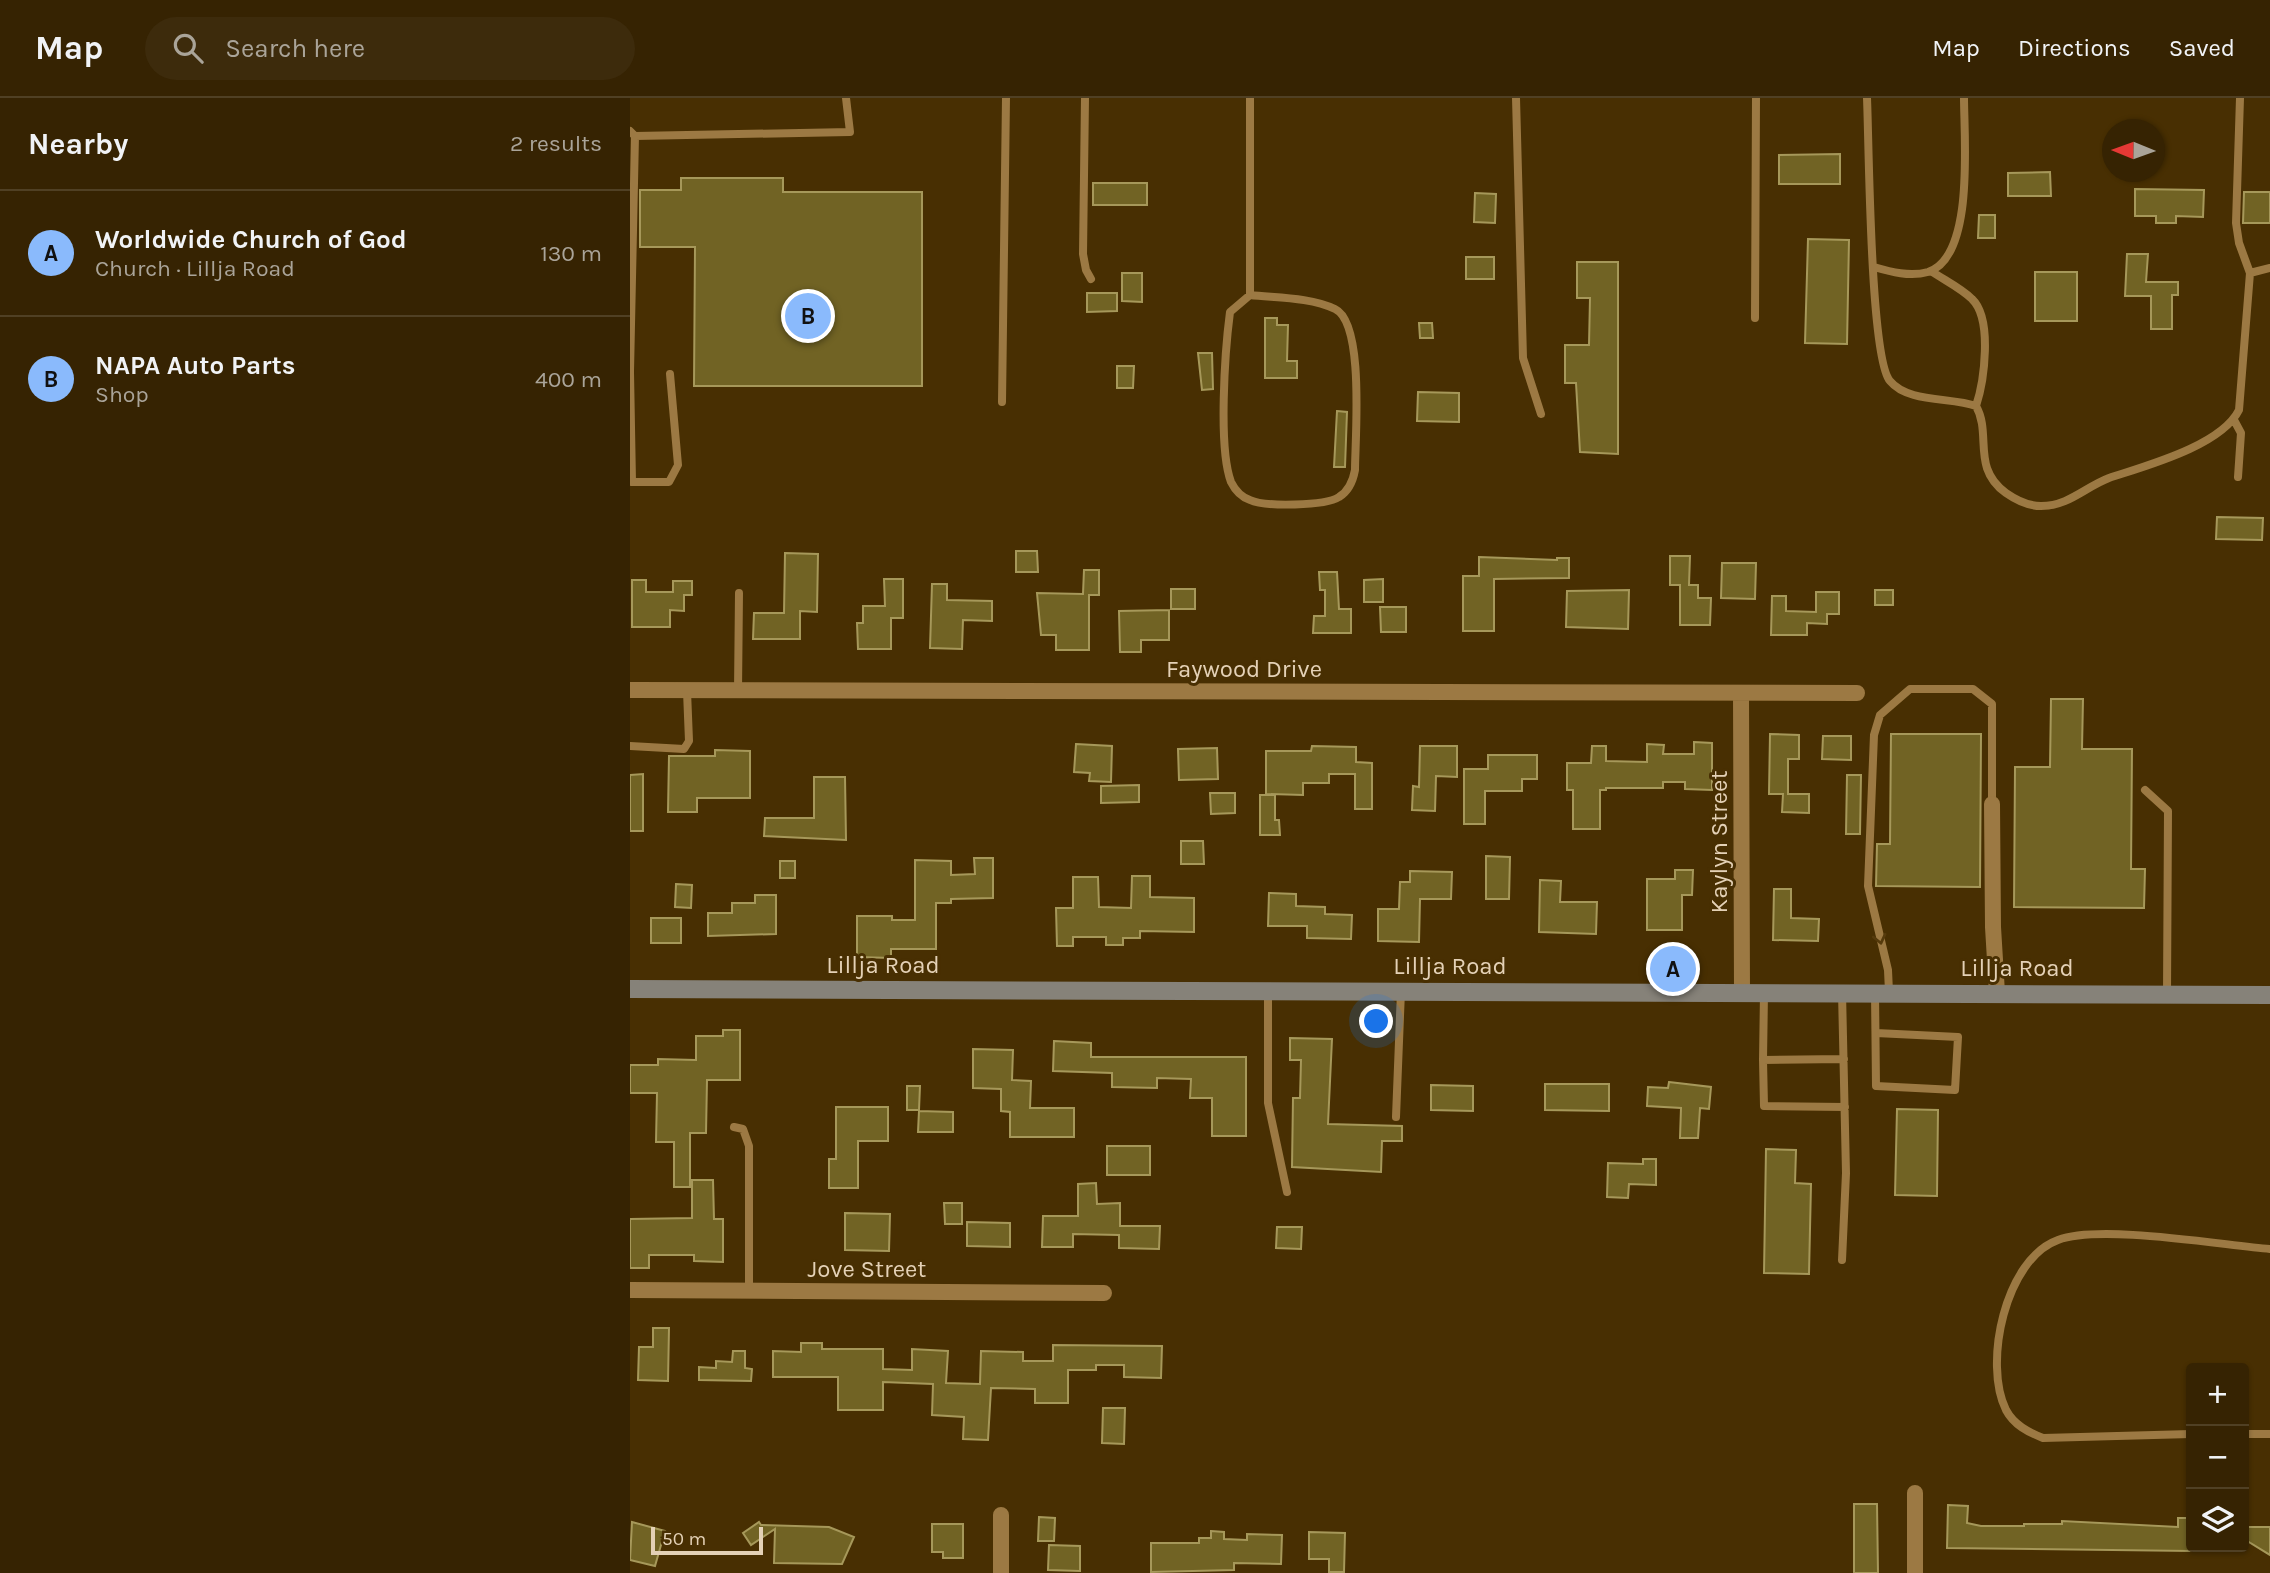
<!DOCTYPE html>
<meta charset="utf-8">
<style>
:root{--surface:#362302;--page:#3d2b0c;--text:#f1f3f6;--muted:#aaa499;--line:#504024;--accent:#8abafc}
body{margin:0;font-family:Karla,sans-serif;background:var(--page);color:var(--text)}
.controls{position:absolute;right:21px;bottom:21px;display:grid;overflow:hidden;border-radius:7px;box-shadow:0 2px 5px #0004}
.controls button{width:63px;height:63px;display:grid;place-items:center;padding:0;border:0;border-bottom:2px solid var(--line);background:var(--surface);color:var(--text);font:35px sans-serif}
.compass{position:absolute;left:1472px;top:21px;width:63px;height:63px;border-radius:50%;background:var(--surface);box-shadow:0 2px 5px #0004;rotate:271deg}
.scale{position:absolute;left:21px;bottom:18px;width:112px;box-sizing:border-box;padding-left:7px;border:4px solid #e4d1b6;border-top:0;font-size:19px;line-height:24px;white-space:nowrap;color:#e4d1b6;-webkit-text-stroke:5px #482f02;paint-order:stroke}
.you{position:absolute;left:747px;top:924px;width:24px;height:24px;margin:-18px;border:5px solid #fff;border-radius:50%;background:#1a73e8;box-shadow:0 0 0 10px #1a73e833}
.badge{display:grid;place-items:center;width:46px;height:46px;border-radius:50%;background:var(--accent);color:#111;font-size:23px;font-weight:700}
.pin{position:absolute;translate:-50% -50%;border:4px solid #fff;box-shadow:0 2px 7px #0006}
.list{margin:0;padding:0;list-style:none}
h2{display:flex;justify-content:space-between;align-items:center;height:91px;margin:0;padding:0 28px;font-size:30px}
h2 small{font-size:23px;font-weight:400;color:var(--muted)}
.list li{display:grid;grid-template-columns:46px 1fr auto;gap:21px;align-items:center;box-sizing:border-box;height:126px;padding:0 28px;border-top:2px solid var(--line)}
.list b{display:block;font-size:26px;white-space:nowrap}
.list p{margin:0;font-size:23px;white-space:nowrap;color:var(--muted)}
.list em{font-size:23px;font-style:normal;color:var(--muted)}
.icon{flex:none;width:38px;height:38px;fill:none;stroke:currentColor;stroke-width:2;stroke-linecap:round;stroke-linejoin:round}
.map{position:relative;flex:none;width:1640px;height:1475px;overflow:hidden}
header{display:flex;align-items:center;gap:42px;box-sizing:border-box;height:98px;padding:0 35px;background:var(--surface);border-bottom:2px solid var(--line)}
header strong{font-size:33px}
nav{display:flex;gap:38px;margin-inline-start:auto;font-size:24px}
.search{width:490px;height:63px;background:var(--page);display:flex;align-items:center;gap:18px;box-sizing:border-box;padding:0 24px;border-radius:38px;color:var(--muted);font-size:26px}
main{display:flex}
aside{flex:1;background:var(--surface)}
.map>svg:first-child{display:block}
.building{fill:#716324;stroke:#a6985a;stroke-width:2}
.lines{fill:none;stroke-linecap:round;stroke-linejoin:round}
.lane{stroke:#9c7943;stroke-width:8}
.street{stroke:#9c7943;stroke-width:16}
.secondary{stroke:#868279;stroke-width:18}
.oneway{stroke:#553a0c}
.labels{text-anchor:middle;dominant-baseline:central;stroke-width:6;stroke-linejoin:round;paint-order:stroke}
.street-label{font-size:24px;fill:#e4d1b6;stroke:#482f02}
</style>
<header>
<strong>Map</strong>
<div class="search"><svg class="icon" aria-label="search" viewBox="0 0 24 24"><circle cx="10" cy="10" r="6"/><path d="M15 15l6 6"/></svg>Search here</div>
<nav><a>Map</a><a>Directions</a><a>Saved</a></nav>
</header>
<main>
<aside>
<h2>Nearby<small>2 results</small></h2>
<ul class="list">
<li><span class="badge">A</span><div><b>Worldwide Church of God</b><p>Church · Lillja Road</p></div><em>130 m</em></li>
<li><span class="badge">B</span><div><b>NAPA Auto Parts</b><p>Shop</p></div><em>400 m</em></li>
</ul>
</aside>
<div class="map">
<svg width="1640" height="1475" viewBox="0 0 1640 1475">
<rect width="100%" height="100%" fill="#482f02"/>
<path class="building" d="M1210,56V86H1149V57Z
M1420,74L1421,98H1378V75Z
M51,80H153V94H292V288H64L65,149H10V92H51Z
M463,85H517V107H463Z
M1505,91L1574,92L1573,119L1546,118V125H1526V118H1505Z
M1614,94H1640V125H1613Z
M845,95L866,96L865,125L844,124Z
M1349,117H1365V140H1348Z
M1178,141L1219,142L1217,246L1175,245Z
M1497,156H1518L1516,184H1548V197H1542V231H1521V198H1495Z
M836,159H864V181H836Z
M947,164H988V356L950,354L946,285H935V247H959L960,200H947Z
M1405,174H1447V223H1405Z
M492,175H512V204L492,203Z
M457,195H487V213L457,214Z
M635,220H647V227H658L657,263H667V280H635Z
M789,225H802L803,240H790Z
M568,255H582L583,291L572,292Z
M487,268H504L503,290H487Z
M788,294L829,295V324L787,323Z
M707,313L717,314L715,369H704Z
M1587,419L1633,420L1632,442L1586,441Z
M386,453H407L408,474H386Z
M155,455L188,456L187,514L170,513V541H123L124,515H154Z
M1040,458H1060L1059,487H1068V500H1081L1080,527H1050V487H1040Z
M849,459L927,462V460H939V480L864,481V533H833V478H849Z
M1092,465H1126L1125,501L1091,500Z
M454,472H469V497H459V552H426V537H411L407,495L453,496Z
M689,474H707L709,511H721V535H683L684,518H695V492H690Z
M254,481H273V520H261V551H228L227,525H233V508H255Z
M753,481V504H734V482Z
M2,482H16V494H43V483H62V497H54V513L40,512V529H2Z
M302,486H317V502L362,503V523L333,522L332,551L300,550Z
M541,491H565V511H541Z
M999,492L998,531L936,529L937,493Z
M1245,492H1263V507H1245Z
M1186,494H1209V516H1197V526L1177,525V537H1141L1142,498H1156V513L1186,514Z
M750,509H776V534H751Z
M539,512V542H511V554H490L489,513Z
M1421,601H1453L1452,651H1502L1501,771H1515L1514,810L1384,809L1385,669H1420Z
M1140,636L1169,637V661H1158V696H1179V715L1152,714L1153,696H1139Z
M1261,636H1351L1350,789L1246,788L1247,746H1260Z
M1193,638H1221V662L1192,661Z
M1064,644L1082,645V692L1055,691V684H1033V690H976V692H970V731H943V692H937V665H961L962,648H976V663L1017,664V646L1034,647L1033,656H1064Z
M446,646L482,648L481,684L459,683L460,675L444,674Z
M682,648L726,649V664L742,665V711H725V676H699V685H673V697L636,696V653H681Z
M790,648H827V679L806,678L805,713L782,712L783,688L789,689Z
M587,650L588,681L549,682L548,651Z
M85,652L120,653V700H67V714H38L39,658H85Z
M858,657H907V681H892V693H855V726H834V671H858Z
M13,676V733H0V677Z
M1217,677H1231L1230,736H1216Z
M184,679H215L216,742L134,738L135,720H184Z
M509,687V704L471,705V688Z
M580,695H605V715L581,716Z
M630,697H645V722H649L650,737H630Z
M551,743H573L574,766H551Z
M856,758L880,759L879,801H856Z
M344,760H363V800L321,801V805H306V851H261V860L227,859V818H262V822H285V762L321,763V777L345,776Z
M150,763H165V780H150Z
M1045,772H1063L1062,797H1052V832H1017V781H1045Z
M780,773L822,774L821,801H790L789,844L748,843V811H769L770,784H780Z
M502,778H520V799L564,800V834L510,833V840H493V847H476V839H443V848H427L426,810H443V779H468L469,809L501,810Z
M910,782L931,783L930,804H967L966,836L909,834Z
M46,786L62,787L61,810L45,809Z
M1144,791H1161V820L1189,821L1188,843L1143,842Z
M639,795L666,796V808L695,809V816L722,817L721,841L677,840V828H638Z
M125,797H146V836L78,838V815H102V805H125Z
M21,820H51V845H21Z
M93,932H110V982H77L76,1035H60V1089H44V1044H26L27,995H0V967H28V961L66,962V938H93Z
M660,940L702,941L698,1026L772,1028V1043H752L751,1074L662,1069L663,1000H670L671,962H660Z
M424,943L461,945V959H616V1038H582V1000H560L561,981L527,980V990L482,989V975L423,973Z
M343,951L383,952L382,982L401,983L400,1010H444V1039H380V1014L371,1013V991L343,990Z
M1039,984L1081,989L1079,1011L1070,1010L1068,1040H1050L1051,1010L1017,1008L1018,989L1038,990Z
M915,986H979V1013L915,1012Z
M801,987L843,988V1013L801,1012Z
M277,988H290L289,1012H277Z
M206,1009H258V1043H228V1090H199V1061H206Z
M1267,1011L1308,1012L1307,1098L1265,1097Z
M289,1013L323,1014V1034H288Z
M477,1048H520V1077H477Z
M1136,1051L1166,1052L1165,1085L1181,1086L1179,1176L1134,1175Z
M1013,1061H1026V1087L999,1086L998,1100L977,1099L978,1065L1013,1066Z
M62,1082H83L84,1121H93V1164L64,1163V1157H19V1170H0V1121L62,1120Z
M466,1085L467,1106L490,1105V1128H530L529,1151L489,1150V1137L443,1136V1149H412L413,1118H448V1086Z
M314,1105H332V1126H315Z
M215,1115L260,1116L259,1153L215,1152Z
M337,1124L380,1125V1149L337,1148Z
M647,1129H672L671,1151L646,1150Z
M23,1230H39L38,1283L8,1282L9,1249H23Z
M171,1245H192V1251H253V1271L282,1272V1251L318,1253L316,1285L350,1286L351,1253L393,1254V1263H423V1247L532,1248L531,1280L494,1279V1267H466V1272H438V1305H405V1291L361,1290L358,1342L333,1341L334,1319L302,1317L303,1286L253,1284V1312H208V1279H143V1253L171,1254Z
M103,1253H115V1270L122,1271L121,1283L69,1282V1269L86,1270V1263L102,1264Z
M473,1310H495L494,1346L472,1345Z
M1224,1406H1247L1248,1475H1224Z
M1318,1407L1338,1408L1337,1425L1351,1428H1394V1426H1432V1423L1548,1429V1420H1561V1453L1317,1450Z
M409,1419L425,1420L424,1443H408Z
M2,1424L35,1433L25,1468L0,1462Z
M129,1424L131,1427L199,1429L224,1439L212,1466L144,1465L145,1431L121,1447L113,1435Z
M302,1426H333V1460H313V1454H302Z
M1614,1429H1640V1457L1614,1441Z
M581,1433L594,1434V1441L617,1442V1436L652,1437L651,1466L604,1465V1472L521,1474V1445H569V1440H581Z
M679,1434L715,1435L714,1474H699V1461H679Z
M419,1447L450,1448V1473L418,1472Z"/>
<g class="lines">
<path class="lane" d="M455,0L453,156L456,172L461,181
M886,0L893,260L911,316
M1237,0C1239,44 1240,260 1260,283C1278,305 1321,299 1346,308C1362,336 1341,370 1376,395C1386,402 1399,408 1411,408C1439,408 1455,389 1479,380C1515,368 1591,348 1609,312L1620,175L1609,145L1606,125L1610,0
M0,33L5,38L0,274L2,384H39L48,367L40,276
M5,38L220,34L216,0
M1244,169C1261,174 1280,179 1298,174C1345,159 1334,40 1334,0
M1301,173C1314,182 1331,190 1342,201C1363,221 1354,284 1346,308
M1620,175L1640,170
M620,197C646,200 680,199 705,211C735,225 725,341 725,372C723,383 719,393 709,399C695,408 635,409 620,402C611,399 605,392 601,384C588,350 595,252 600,214L620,197V0
M1125,220L1126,0
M372,304L376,0
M1604,322L1611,335L1608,379
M108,593L109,495
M0,648L54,651L59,643L57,593
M1515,692L1538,713L1537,895
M638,892V1005L657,1094
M1245,894L1246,988L1325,992L1328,939L1246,935
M1259,894L1258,872L1238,788L1244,637L1250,617L1280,591H1343L1362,606V706
M1134,895L1133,962L1214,961
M1133,962L1134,1008L1215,1009
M766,1019L771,893
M104,1029L113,1031L119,1048V1193
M1212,1162L1216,1075L1212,894
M1561,1336L1413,1340C1398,1334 1384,1327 1376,1312C1353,1266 1375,1161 1428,1142C1470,1126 1591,1147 1640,1151
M1614,1336H1640"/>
<path class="street" d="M0,592L1227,595
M1111,595L1112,894
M1362,706L1363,829L1367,895
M0,1192L474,1195
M371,1417V1475
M1285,1475V1395"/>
<path class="secondary" d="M0,891L1640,897"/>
</g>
<defs><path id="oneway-chevron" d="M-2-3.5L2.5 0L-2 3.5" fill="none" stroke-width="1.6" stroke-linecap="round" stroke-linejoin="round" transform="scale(1.75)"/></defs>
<use class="oneway" href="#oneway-chevron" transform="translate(1250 841) rotate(77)"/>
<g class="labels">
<g class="street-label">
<text x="614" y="571">Faywood Drive</text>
<text transform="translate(1089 744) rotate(-90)">Kaylyn Street</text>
<text x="253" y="867">Lillja Road</text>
<text x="820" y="868">Lillja Road</text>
<text x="1387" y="870">Lillja Road</text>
<text x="237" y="1171">Jove Street</text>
</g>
</g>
</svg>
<div class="controls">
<button>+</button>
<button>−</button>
<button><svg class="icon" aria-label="layers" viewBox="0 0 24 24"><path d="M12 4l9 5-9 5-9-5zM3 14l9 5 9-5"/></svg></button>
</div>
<svg class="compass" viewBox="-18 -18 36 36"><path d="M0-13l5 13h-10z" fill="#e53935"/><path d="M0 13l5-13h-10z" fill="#aaa499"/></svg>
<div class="scale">50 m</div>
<div class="you"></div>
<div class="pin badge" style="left:1043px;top:871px">A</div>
<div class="pin badge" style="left:178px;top:218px">B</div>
</div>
</main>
